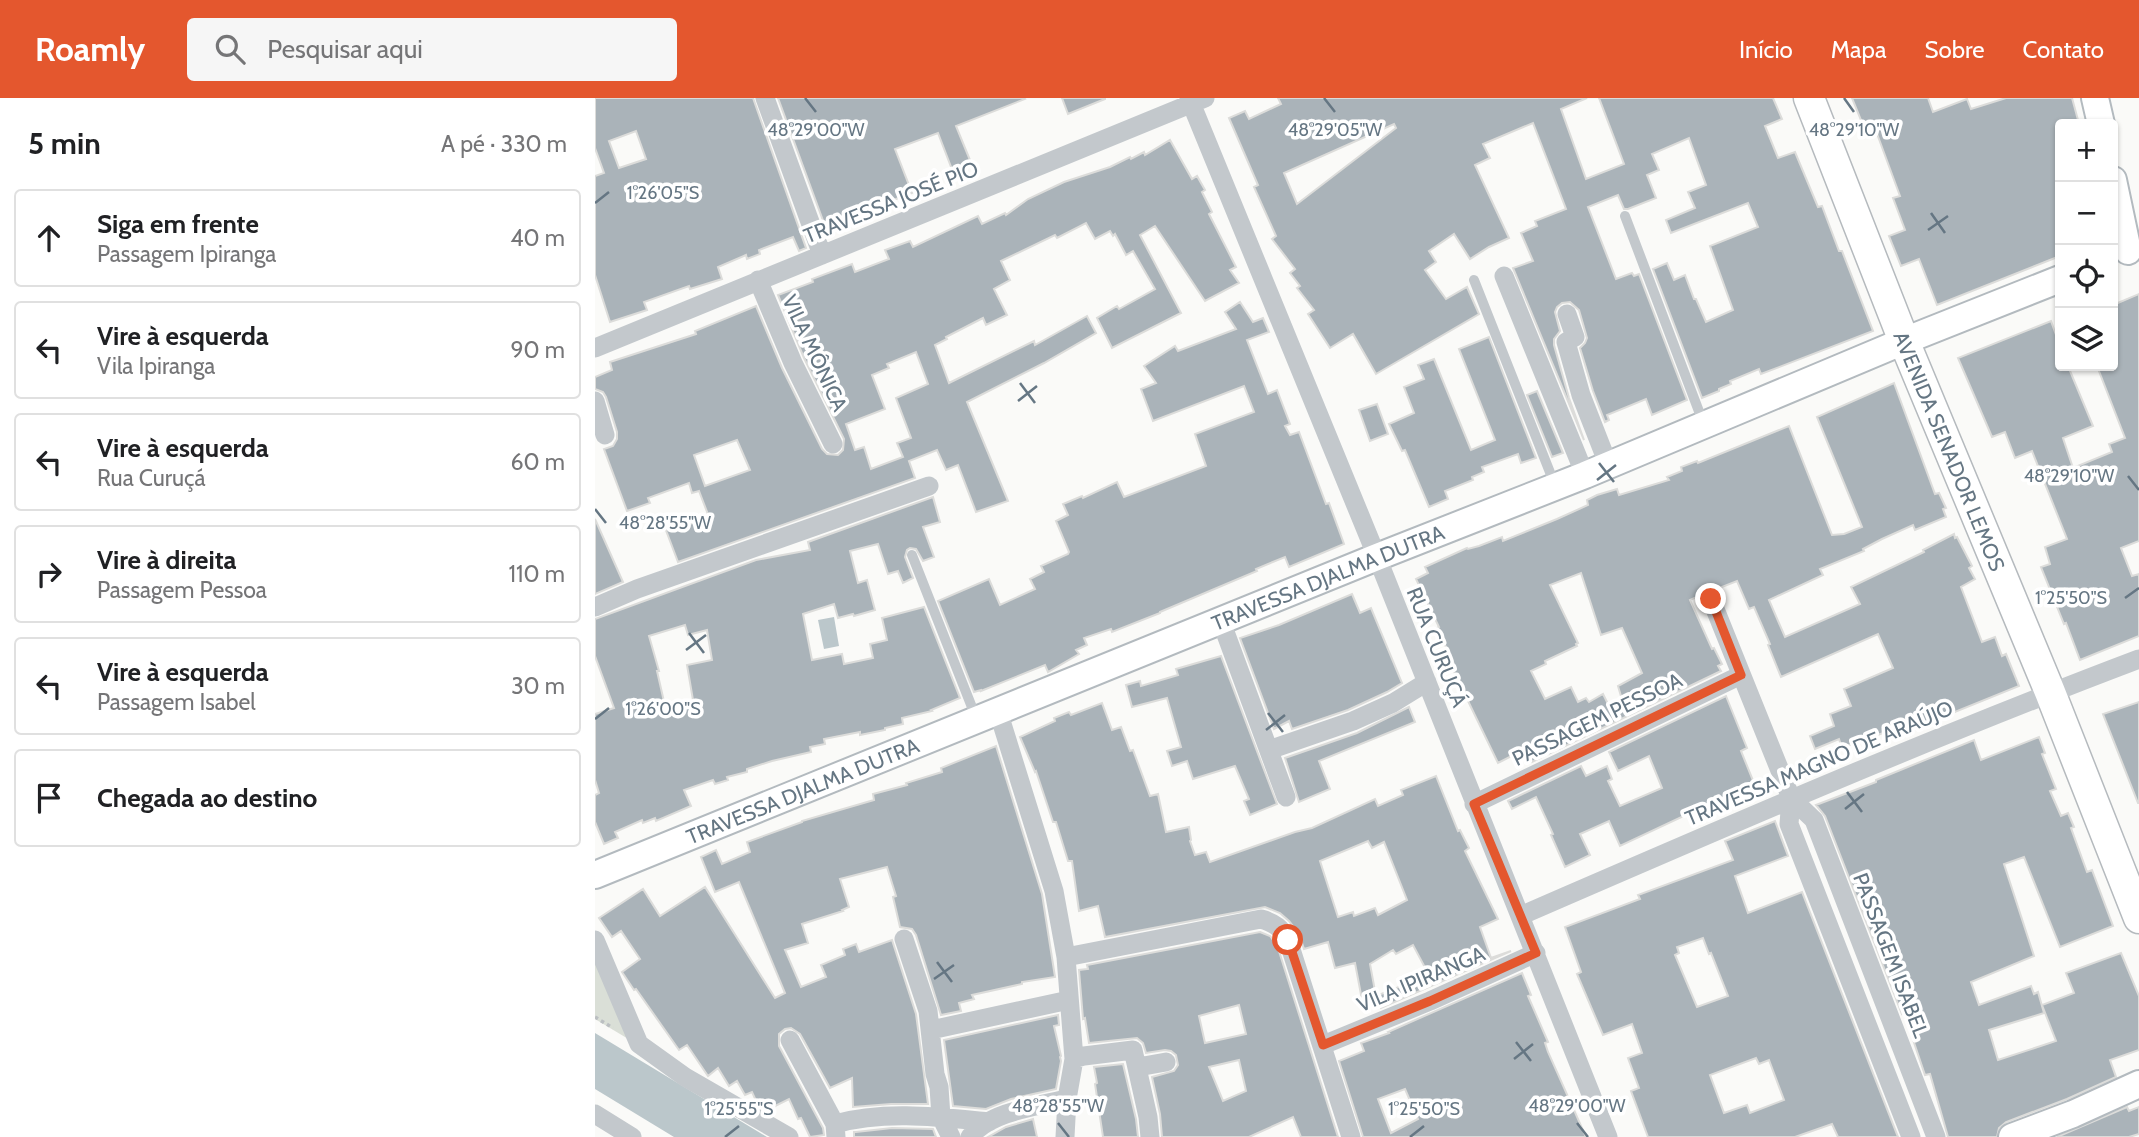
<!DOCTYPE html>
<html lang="pt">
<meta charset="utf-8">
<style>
:root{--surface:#fff;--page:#f6f6f6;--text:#202124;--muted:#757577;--line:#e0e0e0;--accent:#e4572e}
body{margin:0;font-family:Cabin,sans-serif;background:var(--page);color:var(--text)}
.controls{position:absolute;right:21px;top:21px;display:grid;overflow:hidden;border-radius:7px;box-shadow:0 2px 5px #0004}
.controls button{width:63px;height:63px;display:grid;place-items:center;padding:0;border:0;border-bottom:2px solid var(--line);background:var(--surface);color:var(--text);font:35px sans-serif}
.stop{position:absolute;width:21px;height:21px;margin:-16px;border:5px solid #e4572e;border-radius:50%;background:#fff}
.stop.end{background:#e4572e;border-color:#fff;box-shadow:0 2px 7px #0008}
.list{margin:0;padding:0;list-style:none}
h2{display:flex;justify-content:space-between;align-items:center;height:91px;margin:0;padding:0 28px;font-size:30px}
h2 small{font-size:23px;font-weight:400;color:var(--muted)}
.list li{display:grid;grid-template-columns:46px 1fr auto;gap:21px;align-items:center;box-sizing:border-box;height:98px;margin:0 14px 14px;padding:0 14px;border:2px solid var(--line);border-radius:7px}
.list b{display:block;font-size:26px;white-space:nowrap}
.list p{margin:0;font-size:23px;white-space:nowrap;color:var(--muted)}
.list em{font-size:23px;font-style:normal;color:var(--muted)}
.icon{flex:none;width:38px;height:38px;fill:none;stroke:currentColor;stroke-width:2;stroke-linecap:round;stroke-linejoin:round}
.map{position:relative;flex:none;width:1544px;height:1039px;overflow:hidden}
header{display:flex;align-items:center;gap:42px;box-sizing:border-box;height:98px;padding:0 35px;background:var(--accent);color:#fff}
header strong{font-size:33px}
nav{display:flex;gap:38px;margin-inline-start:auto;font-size:24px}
.search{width:490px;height:63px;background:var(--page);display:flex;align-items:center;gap:18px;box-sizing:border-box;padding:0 24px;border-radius:7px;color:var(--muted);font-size:26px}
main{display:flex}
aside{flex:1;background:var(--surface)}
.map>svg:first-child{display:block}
.green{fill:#dadfd7}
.water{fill:#bbc7cb}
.building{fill:#aab3b9;stroke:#dcdcda;stroke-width:2;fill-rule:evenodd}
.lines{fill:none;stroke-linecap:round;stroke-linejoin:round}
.secondary-casing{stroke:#b3babf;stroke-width:30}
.primary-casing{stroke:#b5babe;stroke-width:33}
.path{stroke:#bbbfc2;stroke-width:3.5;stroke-dasharray:3.5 3.5;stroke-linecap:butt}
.lane{stroke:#c3c8cc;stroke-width:10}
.street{stroke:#c3c8cc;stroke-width:19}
.secondary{stroke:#fff;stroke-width:26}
.primary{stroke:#fff;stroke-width:30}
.route{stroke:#e4572e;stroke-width:9}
.ticks{fill:none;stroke:#657683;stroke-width:2.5}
.labels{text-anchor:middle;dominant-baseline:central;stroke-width:7;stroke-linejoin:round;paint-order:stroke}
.street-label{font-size:21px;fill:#657683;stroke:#fff}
.ticks-label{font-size:18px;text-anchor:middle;fill:#657683;stroke:#fff;stroke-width:7;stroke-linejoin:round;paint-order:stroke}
</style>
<header>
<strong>Roamly</strong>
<div class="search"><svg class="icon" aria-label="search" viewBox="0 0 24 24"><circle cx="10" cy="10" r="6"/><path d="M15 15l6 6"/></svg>Pesquisar aqui</div>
<nav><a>Início</a><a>Mapa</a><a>Sobre</a><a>Contato</a></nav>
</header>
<main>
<aside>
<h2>5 min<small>A pé · 330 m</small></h2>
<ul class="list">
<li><svg class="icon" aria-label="ahead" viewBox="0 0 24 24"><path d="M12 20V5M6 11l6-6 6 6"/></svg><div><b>Siga em frente</b><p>Passagem Ipiranga</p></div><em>40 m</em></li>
<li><svg class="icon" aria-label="left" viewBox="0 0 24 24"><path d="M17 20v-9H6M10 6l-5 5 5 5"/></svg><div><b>Vire à esquerda</b><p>Vila Ipiranga</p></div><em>90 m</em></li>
<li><svg class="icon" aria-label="left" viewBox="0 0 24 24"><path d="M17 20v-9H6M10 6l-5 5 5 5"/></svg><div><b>Vire à esquerda</b><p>Rua Curuçá</p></div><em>60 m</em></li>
<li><svg class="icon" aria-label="right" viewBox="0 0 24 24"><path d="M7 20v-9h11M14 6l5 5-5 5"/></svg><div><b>Vire à direita</b><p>Passagem Pessoa</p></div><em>110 m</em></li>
<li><svg class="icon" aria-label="left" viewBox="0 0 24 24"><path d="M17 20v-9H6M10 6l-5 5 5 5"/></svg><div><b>Vire à esquerda</b><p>Passagem Isabel</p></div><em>30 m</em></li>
<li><svg class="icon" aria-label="arrive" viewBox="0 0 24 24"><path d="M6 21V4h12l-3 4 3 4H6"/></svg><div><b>Chegada ao destino</b></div></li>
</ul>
</aside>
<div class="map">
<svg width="1544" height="1039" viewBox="0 0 1544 1039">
<rect width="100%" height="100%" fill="#fafaf8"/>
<path class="green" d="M0,848L35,942L0,921Z"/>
<path class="water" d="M239,519L244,548L229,551L223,522Z
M0,935L172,1039H79L0,991Z"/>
<path class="building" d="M0,0H158L211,150L204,153L198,139L164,152L165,156L152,161L151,157L123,169L127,181L95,191L94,188L49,204L52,212L15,224L0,177V78L9,75L0,50ZM41,33L51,61L24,70L14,43Z
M183,0H429L430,1L361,28L377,67L358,74L343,35L300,51L317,95L230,128Z
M467,0H510V1L473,16Z
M683,0H992L966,11L991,81L1029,66L1004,0H1178L1187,21L1170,28L1183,60L1200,54L1223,109L1227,108L1244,153H1247L1278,233L1166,276L1164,271L1135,283L1136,286L1124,291V293L1107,300L1058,171L1072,165L1079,182L1090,177L1099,201H1101L1111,224L1138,212L1115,148L1163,129L1153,105L1076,135L1071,122L1100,110L1093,94L1111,87L1094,40L1057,56L1064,72L1052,77L1061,100L1033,111H1029L1023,97L993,109L1021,181L1037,175L1039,178L1044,176L1092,302L1057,317L1051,301L1012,317L1014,322L1010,324L998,293L985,250L990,245L992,240L984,212L975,204L967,205L962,209L960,214L965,233L959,241V247L974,300L989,342L918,170L938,163L926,135L942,128L940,123L971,111L938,25L888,46L895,60L880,67L914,140L894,149L875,161L859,136L834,153L841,164L830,172L851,201L872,189L884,216L781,276L758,236L735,250L713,216L719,212L702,190L705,188L695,175L700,171L677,141L681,138L659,89L663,87L634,20L650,13L654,21L686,6ZM799,26L801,30L702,106L689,75Z
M1257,0H1333L1338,14L1372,1L1376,11L1411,0H1477L1483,22L1463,28L1465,34V158L1342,207L1324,161L1306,168L1294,138L1310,132L1298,100L1305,98L1281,33L1272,37Z
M575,42L597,81L602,78L610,92L607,94L617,114L614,116L641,169L635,172L644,185L610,203L560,128L545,137L586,215L517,250L502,220L522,208L524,211L560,191L538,153L531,157L520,136L518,138L515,133L500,141L491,125L462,140L460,137L406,163L415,182L399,191L412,217L391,227L388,220L351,239L352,241L340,247L354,285L439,243L440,247L492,218L501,235L449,265L372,304L413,403L381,414L363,367L351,372L342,352L314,363L320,380L83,464L69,427L84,421L87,429L114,419L104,393L97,395L94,385L53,400L55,405L32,413L9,351L18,348L22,341V334L11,299L8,294L0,291V279L17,272L15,264L101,236L100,233L161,208L187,270L227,351L232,356L243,357L248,352L249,341L209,260L183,197L218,184L217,181L257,166L260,174L294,161L290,152L315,143L318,149L383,118L387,126L410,115L411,117L433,101L469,84L515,69L535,59L536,61L549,54L550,57ZM321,254L333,286L301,300L316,340L302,345L308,359L276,371L269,349L260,352L251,326L290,311L277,277L294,270L292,266ZM142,342L155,372L110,388L99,357Z
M1544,196V443L1526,450L1537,478L1544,476V538L1485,562L1471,525L1469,526L1446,469L1455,466L1450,449L1472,441L1437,353L1420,360L1410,334L1397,339L1363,260L1456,223L1465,248V268H1473L1498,328L1468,340L1478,370L1517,354L1514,346L1530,340L1502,268H1518V207Z
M645,204L658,224L668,220L674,234L652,242L673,296L682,292L695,326L690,328L695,337L704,334L731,406L734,405L749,446L694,469L690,459L661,471L662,473L565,514V515L517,534L516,531L489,540L492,547L481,552L484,556L453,574L450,567L386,593V592L379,594L343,503L394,481L405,507L440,491L435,481L449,474L446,468L473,456L474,454L461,423L473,417L468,406L487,398L488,400L522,384L529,399L611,368L600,336L659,314L649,288L558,323L546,291L561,285L549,268L580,248L583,253L641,231L630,214Z
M894,239L941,360L926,365L923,356L887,369L889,374L877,379L878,382L850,393L853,401L834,409L810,352L807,353L794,326L819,315L809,289L829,281L823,267L839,261L876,352L900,342L864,251Z
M1299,285L1340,396L1344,395L1351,410L1348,411L1351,419L1320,432L1318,427L1287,441L1268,451L1269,453L1225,471L1228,477L1174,502L1190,539L1265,506L1256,489L1329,454L1328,452L1359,436L1360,440L1362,439L1377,468L1374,470L1380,481L1366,489L1387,544L1400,539L1407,558L1411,556L1424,588L1323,629L1321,623L1247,650L1244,641L1220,651L1215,638L1239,628L1235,616L1256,608L1249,591L1298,570L1283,536L1186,579L1173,547L1175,546L1159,509L1154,511L1142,483L1122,491L1117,489L1111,490L1104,498L1095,502L1117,551L1119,550L1127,566L1123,568L1126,573L937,664L930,651L903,665L860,576L856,564H858L842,530L844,529L821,481L833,475L830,469L872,450L873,451L884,448L907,439L908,443L962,421L993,407L992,402L1002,397L1022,391L1024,397L1074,382L1072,379L1087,373L1086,369L1102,363L1103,365L1194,328L1237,437L1249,436L1267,429L1222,319ZM986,475L1006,537L1027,530L1047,575L1023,588L1028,605L1015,610L1008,596L994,604L991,600L983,604L976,589L950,601L936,573L951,566L950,563L982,548L981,546L983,545L955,487Z
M942,293L968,355L957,359L932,297Z
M782,306L793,336L775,343L764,312Z
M338,399L345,424L328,429L339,459L328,463L321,451L315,450L312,452L310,459L318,480L308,485L303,473L293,476L283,446L255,453L263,485L272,482L280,512L259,518L258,516L243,520L239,506L208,516L217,562L247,556L249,566L278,560L275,546L292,542L287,520L329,509L365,600L336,612L337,613L307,620L308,626L290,630V632L265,637V634L229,641L230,646L215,649L216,654L177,663L152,671V674L132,679L133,682L120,686L118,682L89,692L96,708L61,723L60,720L48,725L47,722L20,734L23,740L9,746L0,724V697L4,695L0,682V616L19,610L0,558V521L161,462L215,452L213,444ZM90,527L93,537L112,532L117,562L92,567L98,602L70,608L62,573H64L54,538Z
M0,421L28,484L0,496Z
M757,496L765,515L776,510L807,585L792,594L753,612L697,631L694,623L679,631L645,540L684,527Z
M626,558L682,706L655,717L649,703L654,701L640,668L598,681L592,663L577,668L572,653L586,649L572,600L537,609L531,587L545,583L546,588L583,577L581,571Z
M1131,598L1152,650L1146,653L1159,685L1025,748L1014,723L985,736L995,757L970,769L956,737L958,736L941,699L917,711L913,703L986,668L991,678L1012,668L1017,681L1013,683L1025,708L1067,690L1054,658L1023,673L1014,654Z
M1544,604V705H1543L1508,616Z
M507,605L517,632L526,629L535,653L538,652L555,698L563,696L571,734L594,729L596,742L595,743L600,757L611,754L615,764L700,734L717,730L780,701L783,708L808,697L806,692L841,678L863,733L865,732L874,750L870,753L903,821L885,829L896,860L916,853L786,910L781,898L834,877L818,847L801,856L798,852L775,866L782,904L768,907L760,865L740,870L733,844L709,851L704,836L694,823L685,815L670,809L510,839L503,808L484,813L477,763H473L461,724H458L441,673L440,674L425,639L460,623L459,620L474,614L476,617ZM773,743L777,750L789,744L812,802L783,817L780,810L759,818L758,814L743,819L725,763Z
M814,609L820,624L724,663L735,691L704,704L690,660L762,635Z
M1444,639L1450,655L1447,656L1461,691L1455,693L1466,718L1473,715L1479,729L1476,730L1492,774L1497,772L1518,828L1465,849L1429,759L1409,766L1439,858L1376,884L1384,907L1436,888L1439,896L1443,894L1449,915L1394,932L1403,962L1461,943L1447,907L1479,895L1471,875L1526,855L1544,898V952L1515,962L1521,979L1472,1001L1411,1024L1404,1030L1402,1039H1353L1335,976L1330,977L1309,915L1307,916L1230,718L1221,707L1281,684V682L1379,642L1386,662Z
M401,648L447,796L460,879L427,884V886L377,897L379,901L364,905L366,913L346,917L321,837L317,831L305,829L298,799L301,798L292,769L245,781L254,809L247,812L248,813L207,826L213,845L190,852L206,889L231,879L226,867L250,857L248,851L261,846L264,854L297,842L321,916L333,1006H296L258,1009L257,980L235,990L205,936L196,930L190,931L184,936V948L228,1030L229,1037L215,1039L206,1020L203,1021L194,1001L172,1012L163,1007L157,994L150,997L142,983L134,988L123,970L113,978L92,947L84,952L41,891L39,892L27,874L45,861L26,833L17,839L4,820L48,791L65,818L110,789L180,900L190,895L144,784L120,794L106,759L121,752L127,766L155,754L152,744L207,724V723L279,702L278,696L312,687L311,685L347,674L346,670Z
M1180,723L1193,758L1140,778L1153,815L1207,794L1303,1039H1243L1237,1026L1200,1039H1053L1036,993L1044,990L1033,960L1047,955L1037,926L1008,937L982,876L986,874L970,829L1045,801L1043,797L1138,762L1130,743ZM1108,840L1114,856L1116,855L1133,898L1102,909L1080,857L1084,855L1082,849ZM1161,960L1164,966L1174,962L1189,1002L1155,1015L1152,1007L1129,1015L1115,977Z
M665,834L675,838L682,847L743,1039H706L698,1019L654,1039H567L565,1016L557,979L579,973L583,967L581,957L576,953L570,952L551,955L548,945L542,940L494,945L490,920L488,921L484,872L493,871L492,867ZM644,907L651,936L610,945L604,918ZM644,962L651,993L628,1003L614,969Z
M927,875L936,897L933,898L953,944L950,945L953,954L991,1039H768L744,963L769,953L766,945L794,935L793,934ZM810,991L823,1021L796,1035L783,1001Z
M463,917L464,927L459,928L466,958L465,959L466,963L461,991L416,1001L391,1011L358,1008L349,942Z
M528,966L541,1021L543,1039H508L500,986L502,985L499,969Z
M1532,1009L1534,1013L1544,1009V1036L1534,1039H1462Z
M438,1021L442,1039H393L411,1029Z
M297,1030L338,1031L341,1039H259V1034H261Z"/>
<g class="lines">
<defs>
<g id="secondary">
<path d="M1500,0L1506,26"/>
<path d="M1518,82L1533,153"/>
<path id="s1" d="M0,777L782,459L990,377L1309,243L1465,181"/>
<path d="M1417,1039L1478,1016L1544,986"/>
</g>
<g id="primary">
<path id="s2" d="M1214,0L1309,243L1455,594L1544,820"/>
</g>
</defs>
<use href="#secondary" class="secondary-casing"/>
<use href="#primary" class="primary-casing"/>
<path class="path" d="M0,919L18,930"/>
<path class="lane" d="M1030,118L1108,324
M879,182L960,387
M317,457L382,622"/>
<path class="street" d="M170,0L227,157
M594,0L782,459L1013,1039
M909,178L990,377
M163,182L198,265L238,346
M972,216L980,239L971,244L986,297L1013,366
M0,250L610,0
M0,303L10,337
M1116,501L1196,700L1219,722L1341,1039
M0,509L42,491L334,388
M626,523L691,699
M674,652L758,623L798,605L832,584
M1196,700L1194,726L1316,1039
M879,706L1146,577
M925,818C1130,729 1335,640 1544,561
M309,841L333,913L340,976L344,989L346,1019L356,1039
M0,842L44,946L90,979L194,1039
M471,859L666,821C680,825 686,830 693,842L756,1039
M336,932L474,902
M195,942L240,1026L241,1039
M728,947L835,903L941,855
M479,961L489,958L538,952L553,1019L555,1039
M543,969L571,964
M0,1016L37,1039
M240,1026C289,1012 344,1019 394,1024
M375,1039C394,1014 442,1008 472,1001L479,961L471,859L459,793L403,613
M470,1039L472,1001"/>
<use href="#secondary" class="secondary"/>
<use href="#primary" class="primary"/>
</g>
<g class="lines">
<path class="route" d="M693,842L728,947L835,903L941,855L879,706L1146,577L1116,501"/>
</g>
<path class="ticks" d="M210,0L221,14M729,0L740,14M1249,0L1259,14M0,105L14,94M1336,115L1350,135M1333,132L1353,118M425,285L440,305M423,303L442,288M1004,365L1019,384M1533,378L1544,392M1002,382L1021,367M0,411L11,425M1530,500L1544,490M94,535L109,555M91,552L111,537M673,615L688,634M0,621L14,610M671,632L690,617M1252,694L1267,714M1250,711L1269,696M342,864L357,884M339,881L359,867M921,944L936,963M919,961L938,946M463,1025L474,1039M982,1025L993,1039M130,1039L144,1028M815,1039L829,1028"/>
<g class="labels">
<g class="street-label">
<text transform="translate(296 104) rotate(-22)">TRAVESSA JOSÉ PIO</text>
<text transform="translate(220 255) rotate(65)">VILA MÔNICA</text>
<text stroke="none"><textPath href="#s2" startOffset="380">AVENIDA SENADOR LEMOS</textPath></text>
<text stroke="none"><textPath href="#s1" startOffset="791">TRAVESSA DJALMA DUTRA</textPath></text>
<text transform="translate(842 549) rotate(68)">RUA CURUÇÁ</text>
<text transform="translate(1002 621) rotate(-26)">PASSAGEM PESSOA</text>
<text transform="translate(1224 665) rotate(-23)">TRAVESSA MAGNO DE ARAÚJO</text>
<text stroke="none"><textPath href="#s1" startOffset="224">TRAVESSA DJALMA DUTRA</textPath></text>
<text transform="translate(1296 857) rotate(69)">PASSAGEM ISABEL</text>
<text transform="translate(826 881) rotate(-23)">VILA IPIRANGA</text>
</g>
</g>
<g class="ticks-label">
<text x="221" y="38">48°29'00"W</text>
<text x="740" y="38">48°29'05"W</text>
<text x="1259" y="38">48°29'10"W</text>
<text x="68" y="101">1°26'05"S</text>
<text x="1474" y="384">48°29'10"W</text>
<text x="70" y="431">48°28'55"W</text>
<text x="1476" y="506">1°25'50"S</text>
<text x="68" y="617">1°26'00"S</text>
<text x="463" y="1014">48°28'55"W</text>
<text x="982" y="1014">48°29'00"W</text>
<text x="144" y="1017">1°25'55"S</text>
<text x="829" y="1017">1°25'50"S</text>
</g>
</svg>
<div class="controls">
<button>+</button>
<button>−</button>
<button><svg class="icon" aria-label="locate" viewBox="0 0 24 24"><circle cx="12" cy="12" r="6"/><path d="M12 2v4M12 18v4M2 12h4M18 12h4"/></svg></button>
<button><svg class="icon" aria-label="layers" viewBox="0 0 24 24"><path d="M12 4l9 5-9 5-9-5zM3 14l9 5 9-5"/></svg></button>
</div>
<div class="stop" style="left:693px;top:842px"></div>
<div class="stop end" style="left:1116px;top:501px"></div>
</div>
</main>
